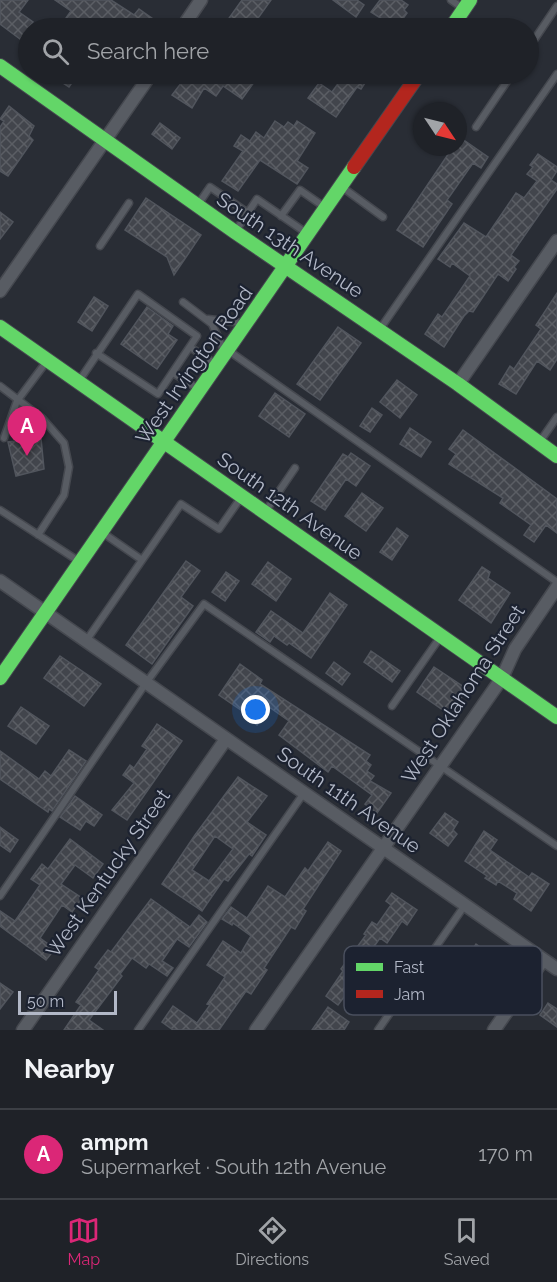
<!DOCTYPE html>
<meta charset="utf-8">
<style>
:root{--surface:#1f2228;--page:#272a30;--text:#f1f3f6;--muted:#a1a4a8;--line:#3c3f45;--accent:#db2777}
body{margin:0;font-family:Raleway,sans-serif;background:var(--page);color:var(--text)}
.compass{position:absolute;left:413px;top:102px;width:54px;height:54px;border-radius:50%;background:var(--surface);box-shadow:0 2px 4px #0004;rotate:125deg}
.scale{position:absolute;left:18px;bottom:15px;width:99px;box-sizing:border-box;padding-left:6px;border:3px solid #b2b8c7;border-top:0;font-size:16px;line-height:21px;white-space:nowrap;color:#b2b8c7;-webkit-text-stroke:4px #1c2230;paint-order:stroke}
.you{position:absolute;left:256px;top:710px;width:21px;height:21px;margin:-15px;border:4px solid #fff;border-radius:50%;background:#1a73e8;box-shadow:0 0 0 9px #1a73e833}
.badge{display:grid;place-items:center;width:39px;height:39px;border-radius:50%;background:var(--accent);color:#fff;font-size:20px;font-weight:700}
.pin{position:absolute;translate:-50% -50px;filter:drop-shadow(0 2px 3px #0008)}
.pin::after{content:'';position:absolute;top:32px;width:21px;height:18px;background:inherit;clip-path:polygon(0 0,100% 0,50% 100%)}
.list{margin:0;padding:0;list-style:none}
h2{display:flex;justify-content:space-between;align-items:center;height:78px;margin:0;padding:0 24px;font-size:26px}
h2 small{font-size:20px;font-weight:400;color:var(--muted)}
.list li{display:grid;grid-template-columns:39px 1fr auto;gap:18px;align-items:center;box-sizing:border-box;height:90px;padding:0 24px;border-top:2px solid var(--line)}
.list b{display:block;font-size:22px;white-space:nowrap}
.list p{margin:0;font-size:20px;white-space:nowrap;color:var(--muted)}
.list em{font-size:20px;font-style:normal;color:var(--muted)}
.icon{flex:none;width:33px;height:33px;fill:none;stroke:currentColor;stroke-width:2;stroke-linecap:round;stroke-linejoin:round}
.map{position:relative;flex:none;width:557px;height:1030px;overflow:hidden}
.search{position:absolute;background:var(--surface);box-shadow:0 2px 4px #0004;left:18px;right:18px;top:18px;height:66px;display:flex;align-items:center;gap:15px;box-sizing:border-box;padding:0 21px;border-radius:33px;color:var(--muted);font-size:22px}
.sheet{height:168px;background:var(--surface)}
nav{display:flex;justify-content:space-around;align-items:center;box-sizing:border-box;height:84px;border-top:2px solid var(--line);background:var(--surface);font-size:16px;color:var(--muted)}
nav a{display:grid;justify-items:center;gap:3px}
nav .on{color:var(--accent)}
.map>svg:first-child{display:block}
.building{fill:url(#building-cross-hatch);stroke:#51555d;stroke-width:1.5;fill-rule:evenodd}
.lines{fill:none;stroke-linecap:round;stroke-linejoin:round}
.lane-casing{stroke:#45484f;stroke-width:9}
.street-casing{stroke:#45484f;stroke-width:15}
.fast-casing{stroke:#45484f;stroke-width:16}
.jam-casing{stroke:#45484f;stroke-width:16}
.lane{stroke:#585c63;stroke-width:6}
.street{stroke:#585c63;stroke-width:12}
.fast{stroke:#63d668;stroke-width:14}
.jam{stroke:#b3261e;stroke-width:14}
.labels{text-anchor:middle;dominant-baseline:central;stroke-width:4.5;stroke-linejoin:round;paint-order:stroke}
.street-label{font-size:20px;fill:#b2b8c7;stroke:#1c2230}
.key{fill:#1c2230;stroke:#494f5d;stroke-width:1.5}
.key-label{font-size:16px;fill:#b2b8c7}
</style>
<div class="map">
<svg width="557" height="1030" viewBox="0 0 557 1030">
<defs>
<pattern id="building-cross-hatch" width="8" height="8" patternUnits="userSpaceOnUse" patternTransform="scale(1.5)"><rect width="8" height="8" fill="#42454c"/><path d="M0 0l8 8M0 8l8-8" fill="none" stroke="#5b5e64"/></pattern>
</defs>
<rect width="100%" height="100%" fill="#292d35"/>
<path class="building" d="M0,0H28L19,12L33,22L20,39L0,24Z
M55,0H111L134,15L139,9L153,19L146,28H59L71,11Z
M242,0H271L251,28H222Z
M333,0H357L364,5L356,17Z
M380,0H401L408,5L404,10L407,13L396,28L371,12Z
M49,74H78L69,87Z
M188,74H260L242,99L223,86L216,96L204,88L192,108L172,95Z
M345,74H371L361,89L357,87L336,117L308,98L319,83L332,92Z
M9,106L34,126L29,136L33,140L8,176L0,171V127L4,121L0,119Z
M275,121L284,127L288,122L294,126L297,121L315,133L297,161L308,168L297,184L260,160L238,191L222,181L243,151L234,146L241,135L250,141L256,132L264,138Z
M160,123L180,138L172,149L152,134Z
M458,136L488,157L481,168L473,163L447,200L452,204L423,247L397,230L453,147H458Z
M538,154L557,167V171L551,180L557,184V189L511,255L519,261L514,267L516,269L508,281L498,274L473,312L469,311L464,316L444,347L425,334L438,314L442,317L470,276L452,263L450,267L438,259L464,223L486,237L516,193L524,198L537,181L527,174L533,167L530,165Z
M146,198L201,235L174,275L167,257L125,230Z
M0,212L13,222L0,239Z
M557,293V359L550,370L537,361L516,394L499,384L510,366L514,369L541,329L536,325Z
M94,297L108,306L92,331L78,322Z
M147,307L173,326L168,334L177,340L157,369L121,344Z
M338,327L361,343L320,400L297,384Z
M397,380L417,395L400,418L380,402Z
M275,393L305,414L289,437L259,416Z
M372,408L382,415L370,432L360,426Z
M410,428L431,442L421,457L400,444Z
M463,430L557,499V533L546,525L534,542L524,535L531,525L500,503L503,498L449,464L456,454L449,449Z
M41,438L44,469L16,476L8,442Z
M351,453L370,466L356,486L346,479L325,510L311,501L343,454L348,457Z
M362,493L383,508L366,531L345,516Z
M397,528L408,536L392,560L380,552Z
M186,561L200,571L181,597L193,606L152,664L126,645Z
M268,562L291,579L276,601L252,584Z
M482,567L490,572L488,578L510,593L491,623L459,600Z
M226,572L239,581L225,601L212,592Z
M330,593L347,605L311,658L289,643L287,645L274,636L270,642L256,632L271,611L303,633Z
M371,651L400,671L392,682L364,662Z
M60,656L101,684L84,706L44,678Z
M334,662L350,674L342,685L326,673Z
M240,664L262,680L260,684L370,755L366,761L371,765L367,771L374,776L370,781L391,793L377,813L365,804L372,795L332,766L328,772L279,735L289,721L269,707L257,725L244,716L245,713L219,695Z
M434,667L467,689L450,715L417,692Z
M21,707L49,726L36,744L8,726Z
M157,724L182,741L127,820L112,810L134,783L123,775L130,765L134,768L147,749L142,746Z
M69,750L86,761L52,811L49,809L48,812L0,779V751L39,779L45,771L51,776Z
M238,777L267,796L247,822L266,835L252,856L249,854L228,881L224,879L202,911L162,884L195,835ZM215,836L233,849L209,881L192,870Z
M75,796L102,815L94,826L86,821L80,830L60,817Z
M445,813L458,822L453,830L457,834L448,846L430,833Z
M0,827L18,840L10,852L0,845Z
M484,831L497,840L490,850L529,877L532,873L549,884L531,911L514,899L517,893L498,881L496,885L485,878L487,876L465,861Z
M70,839L103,864L93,878L75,865L61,884L82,898L72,912L62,905L40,938L55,949L46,960L0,926V911L15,921L40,885L31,879L42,864L48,869Z
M328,842L341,851L303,909L306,911L295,929L291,927L264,968L267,970L251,994L246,991L219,1030H173L162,1022L173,1006L197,1023L210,1005L207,1004L225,977L207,965L223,941L241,953L251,936L233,923L232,925L222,919L231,907L247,918L268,886L285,897L305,868L308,871Z
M392,893L417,910L407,925L402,921L387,943L380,938L368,955L376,961L370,969L385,980L375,994L365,987L357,997L347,993L338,1005L326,996L343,971L341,969L366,935L364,934L372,922L377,925L391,905L386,901Z
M151,899L190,927L199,915L207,922L189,947L177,939L162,961L173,968L167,976L149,964L146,968L132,958L120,974L122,976L89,1020L103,1030H64L81,1005L76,1002L99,970L95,967L108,950L111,952Z
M476,944L504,964L472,1010L445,990Z
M0,983L13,992L0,1009Z
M548,1003L557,1009V1027L540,1015Z
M328,1007L349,1022L344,1030H312Z"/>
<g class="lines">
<defs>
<path id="lane" d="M451,0L461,7
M528,49L557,6
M476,127L512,74
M342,187L383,217
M199,203L210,187L248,213
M281,216L300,190L323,206
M237,229L257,199L305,232
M100,246L129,203
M183,302L212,324L224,350
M208,319L242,323
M380,329L557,74
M190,347L214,363
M229,351L557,582
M173,373L197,388
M79,381L138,294L197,336L158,394L96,353
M0,386L42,418L64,443L69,467L64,495L38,535
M4,438L17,401L47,361
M541,440L557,417
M0,510L80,562
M265,512L295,468
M103,533L142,560
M86,641L181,504L219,529L240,499
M392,706L441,636
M0,896L146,683L204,604L557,846
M138,1030L304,793
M378,1030L465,905"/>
<path id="street" d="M182,28L201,0
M0,291L151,74
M458,384L557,241
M0,581L557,969
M23,1030L226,739
M256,1030L502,678L515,649L557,587
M494,1030L543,960"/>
<path id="fast" d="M451,28L470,0
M0,66L235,232L458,384L557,456
M0,327L557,717
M0,678L354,167"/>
<path id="jam" d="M354,167L419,74"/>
</defs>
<use href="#lane" class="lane-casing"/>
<use href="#street" class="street-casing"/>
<use href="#fast" class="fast-casing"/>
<use href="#jam" class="jam-casing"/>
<use href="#lane" class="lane"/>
<use href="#street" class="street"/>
<use href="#fast" class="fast"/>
<use href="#jam" class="jam"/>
</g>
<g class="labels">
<g class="street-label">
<text transform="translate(290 245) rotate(34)">South 13th Avenue</text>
<text transform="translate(194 365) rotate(-55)">West Irvington Road</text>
<text transform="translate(290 506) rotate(35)">South 12th Avenue</text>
<text transform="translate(463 694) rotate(-57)">West Oklahoma Street</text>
<text transform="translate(349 800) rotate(35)">South 11th Avenue</text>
<text transform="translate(108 873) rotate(-55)">West Kentucky Street</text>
</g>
</g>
<rect x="344" y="946" width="198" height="69" rx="9" class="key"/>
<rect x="356" y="963" width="27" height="8" fill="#63d668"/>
<rect x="356" y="990" width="27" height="8" fill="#b3261e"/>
<g class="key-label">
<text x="394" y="973">Fast</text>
<text x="394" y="1000">Jam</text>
</g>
</svg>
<svg class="compass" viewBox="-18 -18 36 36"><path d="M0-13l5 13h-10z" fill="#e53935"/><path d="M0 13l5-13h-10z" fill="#a1a4a8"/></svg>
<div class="scale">50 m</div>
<div class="you"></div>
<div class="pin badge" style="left:27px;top:456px">A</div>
<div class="search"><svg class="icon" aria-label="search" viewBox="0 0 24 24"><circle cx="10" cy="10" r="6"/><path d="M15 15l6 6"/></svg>Search here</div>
</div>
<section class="sheet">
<h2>Nearby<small></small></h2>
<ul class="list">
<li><span class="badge">A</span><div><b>ampm</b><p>Supermarket · South 12th Avenue</p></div><em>170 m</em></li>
</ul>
</section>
<nav>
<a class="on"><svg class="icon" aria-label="map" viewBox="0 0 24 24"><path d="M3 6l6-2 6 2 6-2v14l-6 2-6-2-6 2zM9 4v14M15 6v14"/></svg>Map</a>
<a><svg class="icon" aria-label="directions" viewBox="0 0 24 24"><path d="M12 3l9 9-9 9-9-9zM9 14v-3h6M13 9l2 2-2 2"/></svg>Directions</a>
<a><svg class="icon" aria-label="saved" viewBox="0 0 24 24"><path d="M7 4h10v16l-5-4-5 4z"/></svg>Saved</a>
</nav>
